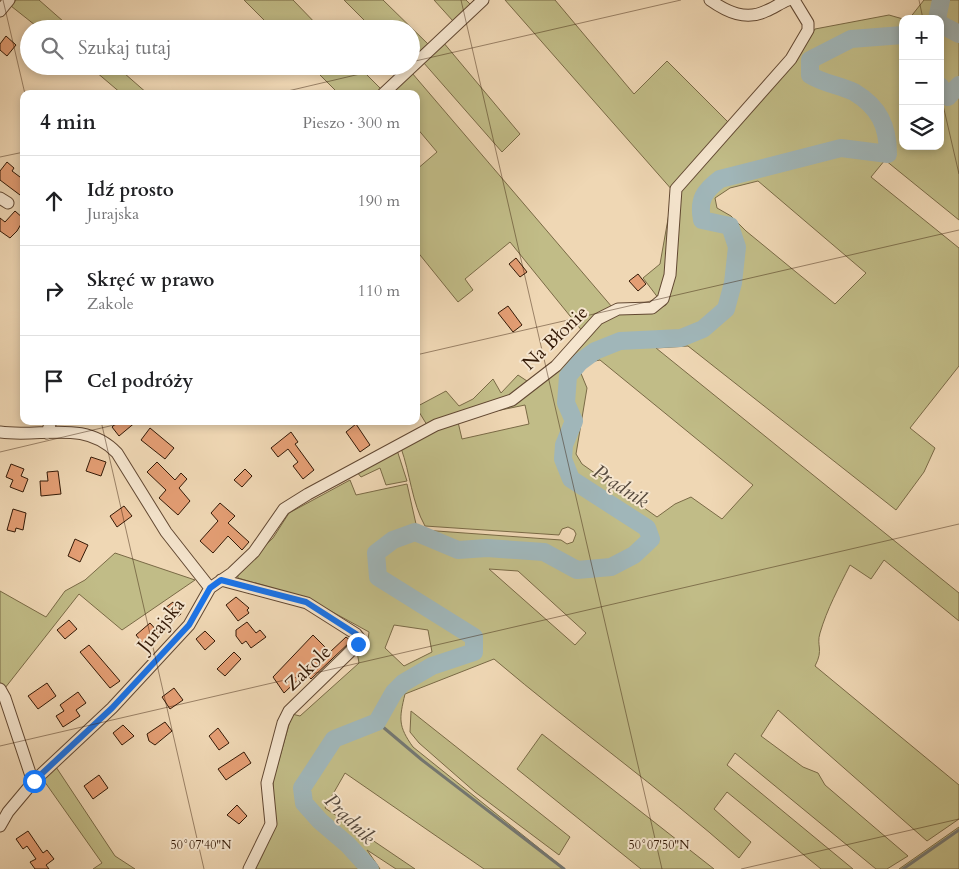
<!DOCTYPE html>
<html lang="pl">
<meta charset="utf-8">
<style>
:root{--surface:#fff;--page:#f2f2f2;--text:#202124;--muted:#757577;--line:#e0e0e0}
body{margin:0;font-family:Cardo,serif;background:var(--page);color:var(--text)}
.controls{position:absolute;right:15px;top:15px;display:grid;overflow:hidden;border-radius:10px;box-shadow:0 2px 8px #0003}
.controls button{width:45px;height:45px;display:grid;place-items:center;padding:0;border:0;border-bottom:1px solid var(--line);background:var(--surface);color:var(--text);font:25px sans-serif}
.stop{position:absolute;width:15px;height:15px;margin:-11px;border:4px solid #1a73e8;border-radius:50%;background:#fff}
.stop.end{background:#1a73e8;border-color:#fff;box-shadow:0 1px 5px #0008}
.list{margin:0;padding:0;list-style:none}
h2{display:flex;justify-content:space-between;align-items:center;height:65px;margin:0;padding:0 20px;font-size:21px}
h2 small{font-size:16px;font-weight:400;color:var(--muted)}
.list li{display:grid;grid-template-columns:32px 1fr auto;gap:15px;align-items:center;box-sizing:border-box;height:90px;padding:0 20px;border-top:1px solid var(--line)}
.list b{display:block;font-size:19px;white-space:nowrap}
.list p{margin:0;font-size:16px;white-space:nowrap;color:var(--muted)}
.list em{font-size:16px;font-style:normal;color:var(--muted)}
.icon{flex:none;width:28px;height:28px;fill:none;stroke:currentColor;stroke-width:2;stroke-linecap:round;stroke-linejoin:round}
.map{position:relative;flex:none;width:959px;height:869px;overflow:hidden}
.search{position:absolute;background:var(--surface);box-shadow:0 2px 8px #0003;left:20px;top:20px;width:400px;height:55px;display:flex;align-items:center;gap:12px;box-sizing:border-box;padding:0 18px;border-radius:28px;color:var(--muted);font-size:19px}
.panel{position:absolute;background:var(--surface);box-shadow:0 2px 8px #0003;left:20px;top:90px;width:400px;height:335px;border-radius:10px}
.map>svg:first-child{display:block}
.green{fill:#c1bc87;stroke:#7a6a46;fill-rule:evenodd}
.lines{fill:none;stroke-linecap:round;stroke-linejoin:round}
.stream{stroke:#747771;stroke-width:3}
.river{stroke:#a0b6b9;stroke-width:18}
.building{fill:#e49e74;stroke:#331906}
.minor-casing{stroke:#624832;stroke-width:13}
.minor{stroke:#f5e5ce;stroke-width:11}
.route{stroke:#1a73e8;stroke-width:6}
.ticks{fill:none;stroke:#331906;stroke-width:1;stroke-opacity:0.45}
.labels{text-anchor:middle;dominant-baseline:central;stroke-width:4;stroke-linejoin:round;paint-order:stroke}
.street-label{font-size:19px;fill:#331906;stroke:#f5e5ce}
.water-label{font-size:20px;font-style:italic;fill:#54483c;stroke:#f5e5ce}
.ticks-label{font-size:12px;text-anchor:middle;fill:#331906;stroke:#f5e5ce;stroke-width:4;stroke-linejoin:round;paint-order:stroke}
</style>
<div class="map">
<svg width="959" height="869" viewBox="0 0 959 869">
<rect width="100%" height="100%" fill="#efd7b4"/>
<filter id="stains"><feTurbulence type="fractalNoise" baseFrequency=".004" numOctaves="4"/><feColorMatrix values="0 0 0 0 .2 0 0 0 0 .09 0 0 0 0 .02 0 0 0 .5 -.17"/></filter>
<radialGradient id="worn" r=".72"><stop offset=".6" stop-color="#630" stop-opacity="0"/><stop offset="1" stop-color="#630" stop-opacity=".3"/></radialGradient>
<path class="green" d="M16,0H39L72,29H40L11,6Z
M244,0H293L321,29H273Z
M344,0H383L429,45L453,21L434,0H466L470,4L474,0H489L443,42L520,134L502,152L423,62L412,73L612,307L583,332L510,242L465,279L473,290L458,302L416,250V170L437,152L416,127V94H339L311,66H358L382,90L411,66V29H373Z
M505,0H555L634,94L667,61L730,124L679,181L668,274L659,299L643,278L660,264L673,191Z
M924,0H959V220L885,160L871,177L959,248V366L910,428L935,448L924,472L896,510L688,346L656,348L959,593V621L884,560L871,579L850,565C839,587 827,609 820,633C816,646 824,649 815,666L959,785V819L927,841L778,710L761,736L803,767L818,773L825,785L908,856L887,869H876L735,753L727,765L853,869H821L727,792L714,809L751,842L739,858C660,788 574,727 494,659L405,694C399,719 398,726 413,747L565,869H484L345,773L325,808L415,869H396L367,850L380,869H253L273,826V781L292,714L300,716L359,663L357,652L368,639L369,632L307,598L238,578L237,572L273,538L289,513L350,480L356,495L407,484L416,524L423,530L561,540L567,544L573,542L576,534L574,530L568,527L562,529L559,535L425,526C412,503 410,473 401,448L439,428L458,422L462,439L529,424L525,405L496,411L603,321L617,314L650,313L666,305L672,288L678,192L795,60L815,29L889,15L903,19V146H940V19H909ZM758,181L866,273L835,304L746,231L731,216L717,208L715,198L730,188ZM600,360L753,485L722,519L691,497L675,504L657,517L582,464L576,454L587,388L580,371L590,362ZM489,569L518,571L586,633L575,645ZM394,625L428,630L432,652L404,666L385,648Z
M89,66H116L148,94H122Z
M518,375L530,383L509,396L427,425L416,407L446,391L459,406L473,399L493,379L501,393Z
M397,450L407,481L386,485L380,468L361,477L356,471Z
M115,553L195,580L122,630L79,594L5,688L0,683V591L46,617L65,591L85,580Z
M411,711L570,837L559,855L475,792L419,743L410,732Z
M542,734L714,869H641L517,769Z
M56,767L115,856L135,869H93L102,863L42,778Z
M959,827V869H899Z"/>
<g class="lines">
<path class="stream" d="M377,722L422,760L564,869
M903,869L959,830"/>
<path class="river" d="M937,19L941,0
M940,24L959,34
M940,86L948,97L959,85
M370,869L348,845L320,821L304,803L302,788L334,739L377,722L394,692L403,683L432,666L474,652V637L378,577L376,553L393,540L415,532L458,550L487,548L544,552L577,570L611,567L634,555L651,539L647,528L571,479L563,459L564,445L574,421L566,403L568,376L580,362L595,351L620,341L681,338L703,329L726,309L733,283L737,247L730,226L702,220C698,200 704,191 720,179L841,148L888,154C888,126 879,107 854,92C840,85 824,84 810,75V60L851,39L903,35"/>
</g>
<path class="building" d="M6,36L16,45L7,56L0,50V44Z
M7,162L14,168L12,171L24,180V198L0,180V171Z
M15,211L24,219L17,231L10,238L0,231V218L5,222Z
M516,258L527,272L520,277L509,264Z
M638,274L646,284L638,291L629,281Z
M508,306L522,325L513,332L498,313Z
M119,421H137L119,436L112,427Z
M356,424L370,445L360,452L346,432Z
M150,428L174,448L165,459L141,440Z
M291,432L298,442L295,444L314,470L303,479L293,466L298,462L288,449L278,457L271,448Z
M91,457L106,462L101,476L86,471Z
M157,462L175,480L181,473L187,479L179,488L190,501L178,515L159,498L166,490L147,472Z
M11,464L24,469L21,476L28,479L23,492L10,487L13,480L6,477Z
M245,469L252,476L242,487L234,480Z
M58,471L61,494L41,496L40,481H48L47,472Z
M220,503L235,516L228,523L249,542L242,550L228,536L213,553L200,541L218,521L211,513Z
M124,506L132,516L117,527L110,516Z
M13,509L26,513L23,530L16,528L15,532L7,530Z
M75,539L88,545L80,562L68,556Z
M236,597L249,608L247,610L249,613L238,621L226,605Z
M173,602L181,614L173,620L165,608Z
M69,620L77,629L65,639L57,630Z
M247,622L256,633L260,630L266,637L251,648L246,641L242,644L236,636V630Z
M150,623L159,633L144,645L136,635Z
M205,631L215,641L205,650L196,639Z
M313,635L330,652L346,637L351,641L311,679L305,673L284,693L273,677Z
M89,645L120,681L110,688L80,652Z
M234,652L241,659L225,676L217,669Z
M47,683L56,696L38,709L28,696Z
M174,688L183,700L170,709L162,697Z
M78,692L86,703L76,710L80,716L63,727L56,716L64,711L60,705Z
M165,722L172,731L155,745L149,741L147,734Z
M123,725L134,736L122,745L113,733Z
M218,728L229,743L219,750L209,736Z
M244,752L251,763L226,780L218,769Z
M99,775L108,788L93,799L84,786Z
M237,805L247,816L239,824L227,815Z
M28,831L43,853L47,850L54,859L46,865L49,869H35L30,862L36,859L27,846L23,849L16,839Z"/>
<g class="lines">
<defs>
<path id="minor" d="M710,0C727,12 746,21 766,11C774,8 780,3 788,0
M0,11L9,0
M383,94L483,0
M0,198L8,203
M0,432C41,438 85,419 117,453L166,532L210,588
M47,433L51,421
M221,580L307,603L356,634L359,638L358,644L289,711L283,723L267,783L271,824L249,869
M0,689L5,698L30,773L34,781
M0,826L8,812L34,781L112,708L189,625L210,588L232,573L254,552L284,509L308,494L436,425L512,400L556,366L598,319L618,309L652,308L663,299L670,275L676,189L791,59L808,30V23L794,0"/>
</defs>
<use href="#minor" class="minor-casing"/>
<use href="#minor" class="minor"/>
</g>
<g class="lines">
<path class="route" d="M34,781L112,708L189,625L210,588L221,580L306,602L356,634L359,638L358,644"/>
</g>
<path class="ticks" d="M3,0L25,94M461,0L662,869M919,0L923,19M411,62L681,0M940,92L959,174M275,94L394,66M0,157L24,152M416,355L959,230M101,421L204,869M0,452L131,421M0,746L959,524M741,869L959,819"/>
<g class="labels">
<g class="street-label">
<text transform="translate(555 338) rotate(-44)">Na Błonie</text>
<text transform="translate(161 625) rotate(-51)">Jurajska</text>
<text transform="translate(308 668) rotate(-44)">Zakole</text>
</g>
<g class="water-label">
<text transform="translate(621 486) rotate(33)">Prądnik</text>
<text transform="translate(350 819) rotate(45)">Prądnik</text>
</g>
</g>
<g class="ticks-label">
<text x="201" y="849">50°07'40"N</text>
<text x="659" y="849">50°07'50"N</text>
</g>
<rect width="100%" height="100%" filter="url(#stains)"/>
<rect width="100%" height="100%" fill="url(#worn)"/>
</svg>
<div class="controls">
<button>+</button>
<button>−</button>
<button><svg class="icon" aria-label="layers" viewBox="0 0 24 24"><path d="M12 4l9 5-9 5-9-5zM3 14l9 5 9-5"/></svg></button>
</div>
<div class="stop" style="left:34px;top:781px"></div>
<div class="stop end" style="left:358px;top:644px"></div>
<div class="search"><svg class="icon" aria-label="search" viewBox="0 0 24 24"><circle cx="10" cy="10" r="6"/><path d="M15 15l6 6"/></svg>Szukaj tutaj</div>
<section class="panel">
<h2>4 min<small>Pieszo · 300 m</small></h2>
<ul class="list">
<li><svg class="icon" aria-label="ahead" viewBox="0 0 24 24"><path d="M12 20V5M6 11l6-6 6 6"/></svg><div><b>Idź prosto</b><p>Jurajska</p></div><em>190 m</em></li>
<li><svg class="icon" aria-label="right" viewBox="0 0 24 24"><path d="M7 20v-9h11M14 6l5 5-5 5"/></svg><div><b>Skręć w prawo</b><p>Zakole</p></div><em>110 m</em></li>
<li><svg class="icon" aria-label="arrive" viewBox="0 0 24 24"><path d="M6 21V4h12l-3 4 3 4H6"/></svg><div><b>Cel podróży</b></div></li>
</ul>
</section>
</div>
